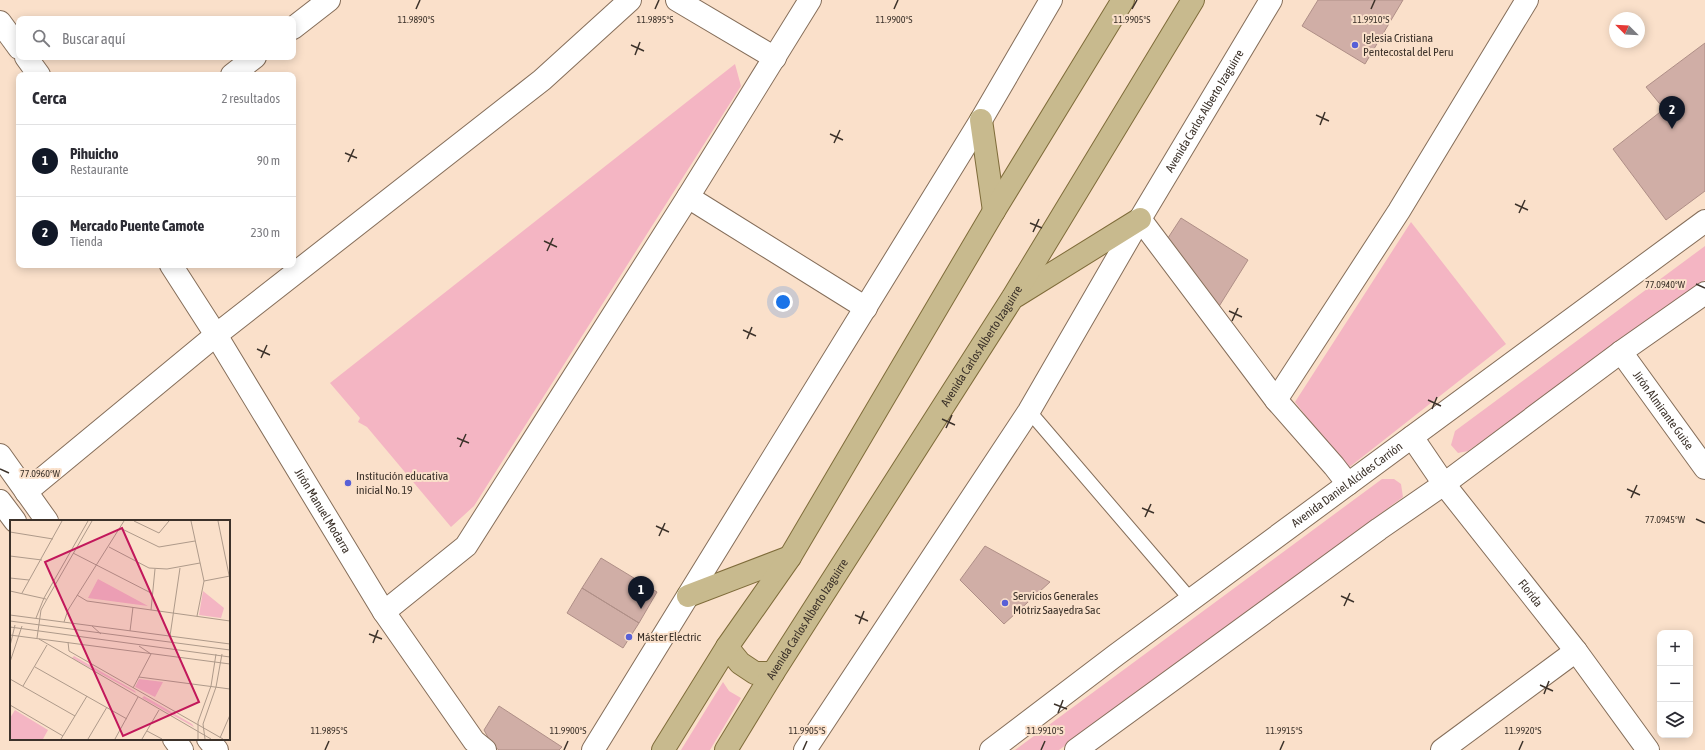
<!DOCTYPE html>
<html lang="es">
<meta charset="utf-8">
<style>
:root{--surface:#fff;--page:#f2f2f3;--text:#2b2b33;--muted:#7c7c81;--line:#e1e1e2;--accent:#111827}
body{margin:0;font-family:"Asap Condensed",sans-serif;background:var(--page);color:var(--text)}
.controls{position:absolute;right:12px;bottom:12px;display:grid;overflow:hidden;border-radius:8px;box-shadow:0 2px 10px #0003}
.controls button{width:36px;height:36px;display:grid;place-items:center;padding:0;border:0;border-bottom:1px solid var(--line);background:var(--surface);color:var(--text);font:20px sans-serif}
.compass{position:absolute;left:1609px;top:12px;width:36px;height:36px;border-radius:50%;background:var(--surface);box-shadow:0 2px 10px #0003;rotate:294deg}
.you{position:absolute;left:783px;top:302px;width:14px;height:14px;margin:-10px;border:3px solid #fff;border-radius:50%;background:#1a73e8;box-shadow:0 0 0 6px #1a73e833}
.badge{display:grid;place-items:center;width:26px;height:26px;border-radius:50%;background:var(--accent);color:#fff;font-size:13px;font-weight:700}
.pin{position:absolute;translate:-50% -33px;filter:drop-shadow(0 1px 2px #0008)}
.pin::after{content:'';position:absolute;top:21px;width:14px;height:12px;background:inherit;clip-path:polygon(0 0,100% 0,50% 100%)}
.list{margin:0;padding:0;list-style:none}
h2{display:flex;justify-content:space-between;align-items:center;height:52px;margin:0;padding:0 16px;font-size:17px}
h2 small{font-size:13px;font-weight:400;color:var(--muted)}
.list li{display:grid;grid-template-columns:26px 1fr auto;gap:12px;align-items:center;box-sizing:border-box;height:72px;padding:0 16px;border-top:1px solid var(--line)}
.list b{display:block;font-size:15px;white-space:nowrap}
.list p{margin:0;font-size:13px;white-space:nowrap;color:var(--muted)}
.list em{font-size:13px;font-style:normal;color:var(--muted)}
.icon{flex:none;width:22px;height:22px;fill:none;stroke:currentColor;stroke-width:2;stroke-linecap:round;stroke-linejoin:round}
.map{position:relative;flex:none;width:1705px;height:750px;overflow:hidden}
.search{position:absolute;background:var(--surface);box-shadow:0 2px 10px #0003;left:16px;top:16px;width:280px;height:44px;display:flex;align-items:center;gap:10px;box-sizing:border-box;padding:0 14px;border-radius:8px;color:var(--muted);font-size:15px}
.panel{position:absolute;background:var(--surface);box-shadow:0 2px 10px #0003;left:16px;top:72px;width:280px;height:196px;border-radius:8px}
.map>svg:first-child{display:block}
.green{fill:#f4b5c3}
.building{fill:#d0aea6;stroke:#af8f87}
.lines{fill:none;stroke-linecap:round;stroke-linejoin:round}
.service-casing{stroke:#856e5a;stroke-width:15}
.minor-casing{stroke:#856e5a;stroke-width:24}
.tertiary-casing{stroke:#856e5a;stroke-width:24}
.primary-casing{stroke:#7f6c3a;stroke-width:24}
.service{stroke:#fff;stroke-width:13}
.minor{stroke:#fff;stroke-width:22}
.tertiary{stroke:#fff;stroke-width:22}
.primary{stroke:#c8ba8e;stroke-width:22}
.ticks{fill:none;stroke:#3c322a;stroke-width:1.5}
.poi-dot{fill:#5860d7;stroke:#fae0ca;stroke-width:1.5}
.labels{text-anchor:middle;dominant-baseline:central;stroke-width:4;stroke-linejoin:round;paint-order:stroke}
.poi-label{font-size:12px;fill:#3c322a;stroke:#fae0ca;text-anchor:start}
.street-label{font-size:12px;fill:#3c322a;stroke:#fae0ca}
.inset-road{fill:none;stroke:#ae9a8a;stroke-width:1}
.view{fill:#c2185b;fill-opacity:0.15;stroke:#c2185b;stroke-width:2}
.inset-edge{fill:none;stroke:#3c322a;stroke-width:2}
.ticks-label{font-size:10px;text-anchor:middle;fill:#3c322a;stroke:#fae0ca;stroke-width:4;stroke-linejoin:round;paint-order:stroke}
</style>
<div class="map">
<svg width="1705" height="750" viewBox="0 0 1705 750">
<rect width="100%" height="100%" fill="#fae0ca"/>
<path class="green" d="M735,64L741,86L474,506L451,527L367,427L358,422L360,418L330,383Z
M1411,222L1506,344L1347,469L1295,402Z
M1705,246V280L1468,451L1458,453L1451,445L1455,431Z
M1382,479H1394L1401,484L1403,497L1059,750H1015Z
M723,682L729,691L741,698L710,750H681Z"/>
<path class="building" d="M1318,0H1403L1365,64L1302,26Z
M1705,43V191L1666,220L1613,149L1664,109L1646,87Z
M1181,218L1248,260L1218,308L1164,244Z
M985,546L1050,582L1004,624L960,580Z
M601,558L657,592L639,623L582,588Z
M582,588L639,623L623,648L567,613Z
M499,706L562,747L559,750H499L492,745L484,730Z"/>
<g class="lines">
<defs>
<path id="service" d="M1029,411L1191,600"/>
<g id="minor">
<path d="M677,0L775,58"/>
<path d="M0,22L19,48"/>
<path d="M293,28L329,0"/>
<path d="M26,57L39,75"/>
<path d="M232,75L255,57"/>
<path d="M688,197L866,308"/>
<path d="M1140,219L1276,400L1334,466L1348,484"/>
<path id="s1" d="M171,265L216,335L384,612L474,741L485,750"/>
<path id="s2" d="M1621,352L1705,468"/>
<path d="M1276,400L1399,211L1527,0"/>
<path id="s3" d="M1412,437L1444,484L1576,651L1648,750"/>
<path d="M26,492L216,335L542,80L630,0"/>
<path d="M384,612L466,546L688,197L810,0"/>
<path d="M1442,750L1576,651"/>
</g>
<g id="tertiary">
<path d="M0,455L47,521"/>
<path d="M0,501L15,521"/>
<path d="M174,739L182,750"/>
<path d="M208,739L217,750"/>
<path d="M593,750L981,120L1051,0"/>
<path id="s4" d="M805,750L1029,411L1140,219L1271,0"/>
<path id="s5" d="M991,750L1116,655L1705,221"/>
<path d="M1076,750L1379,529L1444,484L1621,352L1705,293"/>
</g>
<g id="primary">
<path d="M981,120L994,211"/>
<path d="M1016,296L1140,219"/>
<path d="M688,596L790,557"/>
<path d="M727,647L740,663L755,673H773"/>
<path d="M663,750L727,647L790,557L994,211L1123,0"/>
<path id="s6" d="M726,750L773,673L1013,297L1193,0"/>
</g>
</defs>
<use href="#service" class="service-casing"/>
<use href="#minor" class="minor-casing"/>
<use href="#tertiary" class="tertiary-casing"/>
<use href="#primary" class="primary-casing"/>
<use href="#service" class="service"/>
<use href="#minor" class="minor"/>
<use href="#tertiary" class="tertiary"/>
<use href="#primary" class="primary"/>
</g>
<path class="ticks" d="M416,9L420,0M655,9L659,0M894,9L898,0M1132,9L1137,0M1371,9L1375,0M631,45L644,51M635,55L640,42M1316,115L1329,121M1320,125L1325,112M830,134L843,140M834,143L840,130M345,153L357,158M348,162L354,149M1515,204L1528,210M1519,213L1525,200M1030,223L1042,228M1033,232L1039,219M544,241L557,247M547,251L553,238M1696,284L1705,288M1229,311L1242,317M1232,321L1238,308M743,330L756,336M747,339L752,327M257,349L270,355M261,358L267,345M1428,400L1441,406M1432,409L1437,397M942,419L955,425M946,428L952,415M457,438L469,443M460,447L466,434M0,469L9,473M1627,489L1640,495M1631,498L1637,485M1142,508L1154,513M1145,517L1151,504M1696,519L1705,523M656,526L669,532M659,536L665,523M1341,596L1354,602M1344,606L1350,593M855,615L868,621M859,624L864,611M369,634L382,639M373,643L378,630M1540,685L1553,691M1544,694L1549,681M1054,704L1067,709M1058,713L1063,700M325,750L329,741M564,750L568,741M803,750L807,741M1041,750L1045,741M1280,750L1284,741M1519,750L1523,741"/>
<g class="poi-dot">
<circle cx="1355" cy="45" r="4"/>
<circle cx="348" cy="483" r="4"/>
<circle cx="1005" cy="603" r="4"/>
<circle cx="629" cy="637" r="4"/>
</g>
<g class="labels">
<g class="poi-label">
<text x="1363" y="38">Iglesia Cristiana<tspan x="1363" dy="14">Pentecostal del Peru</tspan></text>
<text x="356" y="476">Institución educativa<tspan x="356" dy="14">inicial No. 19</tspan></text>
<text x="1013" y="596">Servicios Generales<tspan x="1013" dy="14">Motriz Saayedra Sac</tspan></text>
<text x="637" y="637">Máster Electric</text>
</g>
<g class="street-label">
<text stroke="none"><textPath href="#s4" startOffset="754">Avenida Carlos Alberto Izaguirre</textPath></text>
<text stroke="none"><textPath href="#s6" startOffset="478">Avenida Carlos Alberto Izaguirre</textPath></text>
<text stroke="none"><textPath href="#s2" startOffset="72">Jirón Almirante Guise</textPath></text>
<text stroke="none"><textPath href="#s5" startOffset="444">Avenida Daniel Alcides Carrión</textPath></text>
<text stroke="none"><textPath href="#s1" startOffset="289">Jirón Manuel Modarra</textPath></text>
<text stroke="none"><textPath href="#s3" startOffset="196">Florida</textPath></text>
<text stroke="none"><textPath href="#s6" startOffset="154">Avenida Carlos Alberto Izaguirre</textPath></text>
</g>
</g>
<g transform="translate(10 520)">
<rect width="220" height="220" fill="#fae0ca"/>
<path d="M88,59L138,86L78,78ZM193,71L214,88L211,98L189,95ZM64,136L125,171L126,173L62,138ZM129,159L153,162L145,177L125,167ZM134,176L182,204L184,207L132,178ZM5,190L38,210L33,219H0V198Z" fill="#f4b5c3"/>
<path class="inset-road" d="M124,1L149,13L159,1M181,1L194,61L187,96M208,1L220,60M110,8L149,27L185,21M0,12L43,19M99,27L139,48L157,49L190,43M63,33L143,74M0,36L32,40M0,58L19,60M194,61L220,56M0,71L36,79M12,73L52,1M67,75L77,81L220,101M141,90L145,49M0,95L220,124M26,98L34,78L78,1M0,101L220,130M54,102L58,90L114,1M82,106L91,114M0,107L220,137M120,111L123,87M0,115L220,144M160,116L170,48M27,118L31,90L37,79L82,1M29,119L201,219M58,122L59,131L213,219M0,126L5,105M129,126L141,134M0,142L12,106M25,147L117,199M129,157L220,169M0,159L65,196M13,166L37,125M123,168L141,134M0,185L53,216M137,211L152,219M210,218L220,195M51,219L77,176M78,219L97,187M105,219L128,177M132,219L149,190M188,219V202L201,166L206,134M195,219L193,204L206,167L212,134"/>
<path class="view" d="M112,8L189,182L113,216L35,42Z"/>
<rect width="220" height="220" class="inset-edge"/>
</g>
<g class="ticks-label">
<text x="416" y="23">11.9890°S</text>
<text x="655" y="23">11.9895°S</text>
<text x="894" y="23">11.9900°S</text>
<text x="1132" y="23">11.9905°S</text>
<text x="1371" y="23">11.9910°S</text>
<text x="1665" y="288">77.0940°W</text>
<text x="40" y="477">77.0960°W</text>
<text x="1665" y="523">77.0945°W</text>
<text x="329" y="734">11.9895°S</text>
<text x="568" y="734">11.9900°S</text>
<text x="807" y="734">11.9905°S</text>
<text x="1045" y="734">11.9910°S</text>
<text x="1284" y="734">11.9915°S</text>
<text x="1523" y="734">11.9920°S</text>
</g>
</svg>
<div class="controls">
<button>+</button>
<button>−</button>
<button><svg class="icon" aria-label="layers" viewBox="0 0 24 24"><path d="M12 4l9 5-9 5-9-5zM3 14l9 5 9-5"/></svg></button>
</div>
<svg class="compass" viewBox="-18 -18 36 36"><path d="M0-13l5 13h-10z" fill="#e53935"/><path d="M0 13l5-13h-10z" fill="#7c7c81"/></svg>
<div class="you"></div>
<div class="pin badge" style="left:641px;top:609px">1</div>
<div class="pin badge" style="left:1672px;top:129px">2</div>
<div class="search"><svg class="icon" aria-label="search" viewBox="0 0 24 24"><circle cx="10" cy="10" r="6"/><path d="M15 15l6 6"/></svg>Buscar aquí</div>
<section class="panel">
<h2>Cerca<small>2 resultados</small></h2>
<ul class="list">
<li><span class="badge">1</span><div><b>Pihuicho</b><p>Restaurante</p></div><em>90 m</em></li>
<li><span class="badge">2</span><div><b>Mercado Puente Camote</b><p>Tienda</p></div><em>230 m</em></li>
</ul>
</section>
</div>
